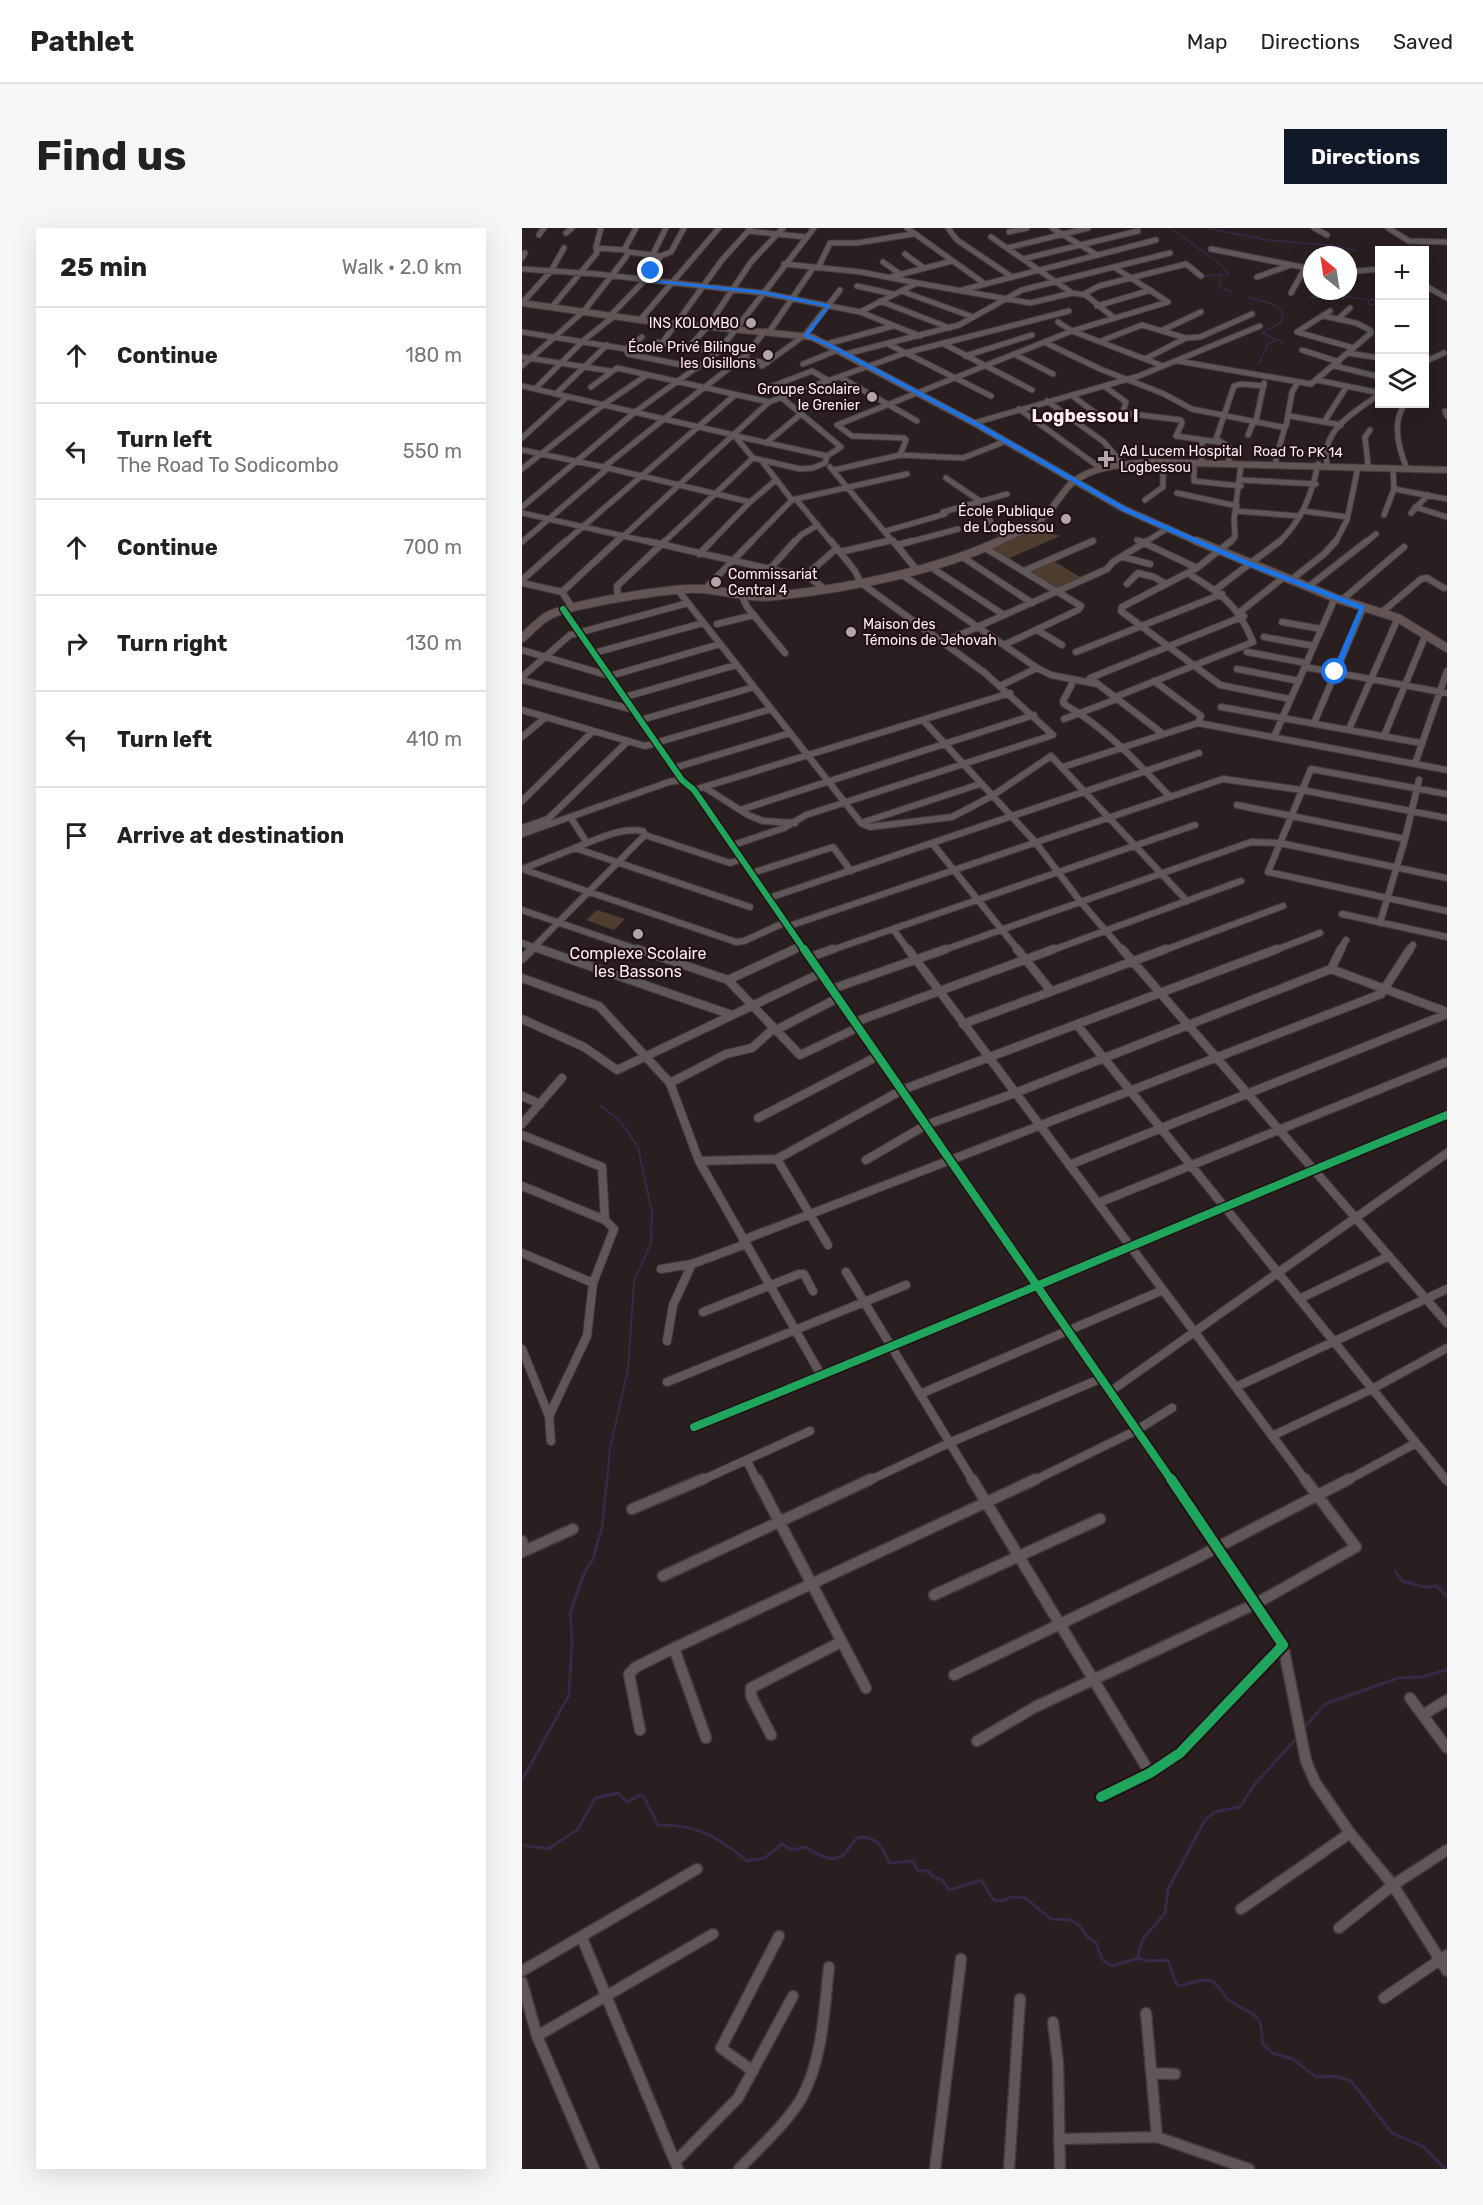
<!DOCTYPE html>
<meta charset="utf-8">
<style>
:root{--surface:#fff;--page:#f6f6f6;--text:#202124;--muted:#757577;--line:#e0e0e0;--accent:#111827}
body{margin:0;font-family:Rubik,sans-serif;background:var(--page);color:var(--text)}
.controls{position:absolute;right:18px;top:18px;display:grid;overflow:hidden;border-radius:0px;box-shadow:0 6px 24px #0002}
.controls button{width:54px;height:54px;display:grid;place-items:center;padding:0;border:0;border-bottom:2px solid var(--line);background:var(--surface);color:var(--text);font:30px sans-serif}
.compass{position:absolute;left:781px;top:18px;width:54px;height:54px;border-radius:50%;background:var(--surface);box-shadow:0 6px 24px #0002;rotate:330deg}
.stop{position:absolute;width:18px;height:18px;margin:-14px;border:4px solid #1a73e8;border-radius:50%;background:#fff}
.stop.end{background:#1a73e8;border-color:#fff;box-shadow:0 2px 6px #0008}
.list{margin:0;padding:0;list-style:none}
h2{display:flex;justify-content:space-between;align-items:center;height:78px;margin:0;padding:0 24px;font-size:26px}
h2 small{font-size:20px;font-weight:400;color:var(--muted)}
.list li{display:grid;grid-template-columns:39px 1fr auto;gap:18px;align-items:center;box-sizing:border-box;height:96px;padding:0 24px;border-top:2px solid var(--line)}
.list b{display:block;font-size:22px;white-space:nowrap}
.list p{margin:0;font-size:20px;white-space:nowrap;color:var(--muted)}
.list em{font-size:20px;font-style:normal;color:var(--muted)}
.icon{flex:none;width:33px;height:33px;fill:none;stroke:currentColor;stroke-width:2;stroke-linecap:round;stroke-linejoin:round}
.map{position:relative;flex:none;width:925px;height:1941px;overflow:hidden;border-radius:0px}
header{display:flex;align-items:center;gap:36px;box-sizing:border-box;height:84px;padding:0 30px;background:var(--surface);border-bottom:2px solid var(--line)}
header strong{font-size:28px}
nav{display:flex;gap:33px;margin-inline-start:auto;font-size:21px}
.intro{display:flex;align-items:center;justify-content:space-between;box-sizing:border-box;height:144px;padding:0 36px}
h1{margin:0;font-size:42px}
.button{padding:15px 27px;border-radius:0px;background:var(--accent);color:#fff;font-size:21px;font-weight:700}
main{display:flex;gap:36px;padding:0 36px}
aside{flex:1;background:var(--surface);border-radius:0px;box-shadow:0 6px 24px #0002}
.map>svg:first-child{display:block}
.green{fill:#4f3e2f}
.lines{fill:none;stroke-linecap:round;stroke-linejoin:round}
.stream-far2{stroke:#372a49;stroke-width:1.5}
.stream-far1{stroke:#372a49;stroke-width:2}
.stream{stroke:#372a49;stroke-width:3}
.minor-far3-casing{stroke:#433a3c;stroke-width:7}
.minor-far2-casing{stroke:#433a3c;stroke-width:8}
.minor-far1-casing{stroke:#433a3c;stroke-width:10}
.minor-casing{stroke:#433a3c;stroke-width:13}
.major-far1-casing{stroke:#433a3c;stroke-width:8}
.major-casing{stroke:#433a3c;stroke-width:10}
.minor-far3{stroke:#605759;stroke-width:5}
.minor-far2{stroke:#605759;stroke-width:6}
.minor-far1{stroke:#605759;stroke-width:8}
.minor{stroke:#605759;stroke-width:10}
.major-far1{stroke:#645555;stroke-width:6}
.major{stroke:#645555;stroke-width:8}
.cycleway-far2-casing{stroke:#231015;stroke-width:9}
.cycleway-far1-casing{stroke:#231015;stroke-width:11}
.cycleway-casing{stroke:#231015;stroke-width:14}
.cycleway-far2{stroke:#20a55d;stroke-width:6}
.cycleway-far1{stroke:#20a55d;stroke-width:8}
.cycleway{stroke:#20a55d;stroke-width:10}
.route{fill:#1a73e8}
.poi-dot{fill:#b2a5a7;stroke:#231015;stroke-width:2}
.labels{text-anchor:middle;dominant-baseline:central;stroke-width:4.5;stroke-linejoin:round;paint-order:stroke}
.far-poi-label{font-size:14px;fill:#fbedf0;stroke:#231015;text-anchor:end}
.far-street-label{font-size:14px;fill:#fbedf0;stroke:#231015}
.poi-label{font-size:16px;fill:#fbedf0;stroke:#231015}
.far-district-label{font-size:18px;font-weight:bold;fill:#fbedf0;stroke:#231015}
</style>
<header>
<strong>Pathlet</strong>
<nav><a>Map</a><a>Directions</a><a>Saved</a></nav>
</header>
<div class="intro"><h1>Find us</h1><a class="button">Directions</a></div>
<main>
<aside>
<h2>25 min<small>Walk · 2.0 km</small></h2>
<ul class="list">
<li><svg class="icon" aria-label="ahead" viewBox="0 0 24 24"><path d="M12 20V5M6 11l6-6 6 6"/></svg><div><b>Continue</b></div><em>180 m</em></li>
<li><svg class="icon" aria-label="left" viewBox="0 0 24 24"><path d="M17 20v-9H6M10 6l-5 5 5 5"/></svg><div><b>Turn left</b><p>The Road To Sodicombo</p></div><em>550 m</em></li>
<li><svg class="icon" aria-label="ahead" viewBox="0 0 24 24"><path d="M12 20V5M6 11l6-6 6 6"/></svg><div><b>Continue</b></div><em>700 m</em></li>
<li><svg class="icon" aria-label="right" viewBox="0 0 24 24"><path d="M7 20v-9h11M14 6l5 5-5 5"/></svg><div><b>Turn right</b></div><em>130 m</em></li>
<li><svg class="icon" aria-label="left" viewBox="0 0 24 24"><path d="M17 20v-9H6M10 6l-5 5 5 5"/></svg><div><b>Turn left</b></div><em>410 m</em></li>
<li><svg class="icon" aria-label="arrive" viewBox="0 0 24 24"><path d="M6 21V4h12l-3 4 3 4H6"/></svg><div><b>Arrive at destination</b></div></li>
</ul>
</aside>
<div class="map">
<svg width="925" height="1941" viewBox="0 0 925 1941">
<rect width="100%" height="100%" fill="#291e20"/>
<path class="green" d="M513,299L538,308L486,331L468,320Z
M528,331L560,350L533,360L503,342Z
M75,682L103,691L92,702L64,692Z"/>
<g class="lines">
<path class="stream-far2" d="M648,0L697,35L707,46L681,48
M683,0L746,12L816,18L835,23
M699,49L698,59L709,64
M826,59L833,55
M725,69L751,76L761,85L759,94L740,105L762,115
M786,70L822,68L821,63
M820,72L823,68L846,72L858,71
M848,72L846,76L858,77
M736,136L745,120L744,117L754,112"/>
<path class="stream-far1" d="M79,878L98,893L116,919L130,985L129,1015L112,1053L106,1142L88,1220L85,1253"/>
<path class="stream" d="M873,1343L880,1353L903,1359L915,1358L925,1369
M782,1500L803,1476L876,1450L899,1449L925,1442
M0,1552L47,1467L50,1412L48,1385L63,1343L71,1331L80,1299L85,1251
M0,1617L26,1621L56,1601L73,1570L96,1565L105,1574L118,1567L122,1569L136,1597C177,1597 194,1608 225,1633L243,1630L260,1616L270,1622L284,1619C295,1627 313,1638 324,1624C329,1618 331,1613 337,1609C356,1609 361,1619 367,1635L391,1633L396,1643H407L410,1648L420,1652L427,1662L459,1652L472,1672L479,1673L490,1669L503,1670L529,1691L548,1692L557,1697L565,1709L574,1715L580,1731L590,1738L617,1730L625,1733L644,1732L647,1734L653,1754L657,1758L680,1752L690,1753C697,1758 700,1765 706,1771C728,1789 741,1780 740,1815L750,1825L771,1831L794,1849L813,1848L829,1853L870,1905L902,1919L923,1941
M615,1731L621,1711L643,1685L646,1661L683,1592L693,1584L718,1579L733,1556L772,1513"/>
<defs>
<path id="minor-far3" d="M385,0L463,56
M426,0L435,12L490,49
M530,0L575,27
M792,0L805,7
M866,0L887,13L925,14
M226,3L284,9
M487,4L505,0
M44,5L50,0
M17,7L22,0
M469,9L550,65
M74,20L103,22
M485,20L566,0
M689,21L790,41
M131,26L144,0
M383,26L402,40
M138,28L149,24L162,0
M0,30L3,25
M501,31L616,3
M361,34L378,46
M262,36L339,44L395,55
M296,40L308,15H335L391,6
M0,41L75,46L241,65L338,84L398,108
M826,44L858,41
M369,49L430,33
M735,49L766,38
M902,57L925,70
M335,58L371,66
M440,62L634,12
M379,63L451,89
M769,65L783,40
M562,66L577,58L664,36L679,48
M358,73L428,100
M0,75L29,43L42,20
M575,78L629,62
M30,79L75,25L74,19L79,0
M808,83L775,104L832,120
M338,84L395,55L508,75L550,65L564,67L592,90
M88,88L123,52L139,28L106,24
M816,91L828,80
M118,92L197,0
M536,94L550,103L641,138
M641,102L679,84
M0,104L104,121L106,126L175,140
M247,104L291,40
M579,113L620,97L664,110
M133,114L196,124
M522,114L578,141L640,165L670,181L760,199L764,198L770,164L776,154
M140,115L200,32L229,0
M420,115L510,162
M305,116L371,98
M366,116L469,168
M167,119L186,98L229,34L261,0
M104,121L120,109
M780,122L817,134
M826,125L858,130
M324,126L437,97L500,62L648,25
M492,126L531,146
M443,128L510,107
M0,129L88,143
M218,131L245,135
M623,131L664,110L678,109L730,86
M656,133L789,156L849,105L848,102L834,95L802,88
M902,134L922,125
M281,136L316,122
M0,138L62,83L104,29L106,24L103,20L114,0
M240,138L283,107L318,62
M813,138L858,149
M318,149L395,193
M795,152L858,165
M0,158L142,191L224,127L243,103
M582,158L604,174L599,190
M69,159L95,140L247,174
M13,161L62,112L91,89
M243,161L290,143L307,153
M34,166L85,117
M549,167L579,189
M260,170L319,219L305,228
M525,173L582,214L599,234
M497,181L577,239
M880,181C870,199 878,224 885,241
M923,183L925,188
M601,185L659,192L660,195L654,208L696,214
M768,188L819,197
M734,193L742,155
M802,194L825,158
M452,195L617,148L738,98
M315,197L550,103L646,74L592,39
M315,197L330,208L382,210L384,212L378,227
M726,207L732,193
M0,210L45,169
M680,212V233
M244,215L279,186
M757,220L763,199
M0,222L86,240L0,314
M754,228V235
M239,232L270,272
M707,234V219L694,211L712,158L719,156L742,158
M672,236V253L719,258
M805,236C798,202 834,183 858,166
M846,237L843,209L848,202
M82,239L142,191L212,207L231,230L278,241L291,240L303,235L305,228L214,208
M308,239L372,315
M86,240L228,274
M0,241L81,177L125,147
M312,242L378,227L441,230L484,213
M424,250L458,273L471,298L481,309
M720,252L794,256
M872,261L925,271
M655,265L715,278
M274,271L310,315
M623,272L641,259V235
M0,279L113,184L196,124L292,0
M893,279L925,289
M714,283L778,288
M781,283L825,289
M421,284L485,266
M0,285L132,315
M889,285L906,267
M862,287L872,261L871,241
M364,303L423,286
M615,312L621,315
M42,315L213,167
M94,315L247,174L383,125L547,83
M141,315L231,230
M188,315L228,274L254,252
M228,315L270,272L385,246
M272,315L279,307L296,297
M359,315L371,312
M384,315L436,301
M567,315L571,313
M622,315L646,300
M707,315L713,309L712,291L719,237
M756,315C780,293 790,266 796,236
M813,315L825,292L836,239
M843,315L854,306"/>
<path id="minor-far2" d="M125,313L288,350L299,358
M371,313L395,342
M618,313L675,340
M709,313L675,340L600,379L599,383L698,457L768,471
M375,317L390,313
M463,320L559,378L556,382L482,417
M318,324L366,313
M177,326L190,313
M439,328L510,375
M601,329L628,336
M407,338L482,387
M247,342L273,313
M502,343L571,313
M379,346L515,440L529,447L575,456
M282,349L315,320
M0,352L44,313
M769,352L802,326L814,313
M0,355L40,364L50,379
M605,356L616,345L632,349L644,356
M786,359L845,313
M155,361L339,595L348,599L430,589L470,568L529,528L665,673
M182,362L230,313
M693,362L758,313
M40,364L95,313
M220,368L225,379L263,425
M96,371L95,358L143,313
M820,372L882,319
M41,381L160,552L172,562L283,723
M718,384L762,349
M859,385L899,351L905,350L922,360
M760,394L799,401
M195,396L232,387
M515,402L540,417
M742,409L792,418
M424,413L585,341L591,334L625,313
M0,422L88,448L198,416
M554,424L700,366
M725,424L784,435
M72,425L181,395
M783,439L925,465
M715,441L777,453
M0,449L48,407L166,375
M549,451L550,456L541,473L542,476C584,500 615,534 648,569
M0,452L112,482
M632,453L679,488L676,495
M478,458L515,440
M103,469L214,437
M593,469L731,414C716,377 700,366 667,346
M699,479L899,515
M0,482L123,518L249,481
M542,491L595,471
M119,492L232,459
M401,492L514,615L558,673L601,723
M792,495L841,380
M827,501L876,390
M641,506L568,450L722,388
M862,508L904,406
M0,509L24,489
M752,509L813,370
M893,536L925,443
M541,539L676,495L925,542
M152,540L268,505
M182,559L226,587L241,593L273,595
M172,562L488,465
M925,566L789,541L746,644L925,683
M0,573L71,503
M715,577L883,611
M218,582L512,487
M339,595L458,556
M0,600L26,591L106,513
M0,606L147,554L160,552
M65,615C83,608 101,600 121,603L123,607L208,635L220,631
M410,615L497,723
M211,617L262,600L284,587L531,507L463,445L339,355L333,343L309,313
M53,620L228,679
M3,640V642L214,714L222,713L264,694
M3,640L65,615L49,590
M230,645L311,619L329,643
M247,670L677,525
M0,682L120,723
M820,686L925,709
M858,695L883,611L897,552
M267,698L701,551L780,562L925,590
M371,701L387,723
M0,715L22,723
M8,723L123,607
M270,723L280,718
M307,723L673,597
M419,723L729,614L758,615L925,650
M528,723L719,653
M640,723L761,678
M751,723L798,705
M818,723L824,712
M887,723L891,717"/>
<path id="minor-far1" d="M18,721L210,787
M115,721L206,752L278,827L337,799
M282,721L650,1253
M386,721L784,1253
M495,721L529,763
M600,721L925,1095
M288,729L311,721
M0,731L10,721
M809,741L925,784
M0,750L77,778L148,855L177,933L299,1147
M206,752L273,721
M310,761L424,721
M0,791L62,819L95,842L299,745
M333,794L532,721
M441,796L644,721
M555,797L925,1253
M254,802L316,770
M148,855L204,826L230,820L252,800
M0,868L18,876
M236,890L356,828
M0,896L40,850
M0,907L80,939L83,992
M255,931L306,1017
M344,932L404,897L493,865L809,741L819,721
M177,933L255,931L380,862L755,721
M547,937L925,786
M0,958L83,992L92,1001L71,1055L65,1108L27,1188
M576,975L925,834
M221,1012L859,766L888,721
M0,1025L71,1055
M139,1041L170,1036L224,1016
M324,1044L451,1253
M777,1071L867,1028
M181,1084L277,1046H282L291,1063
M145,1113L151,1077L170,1036
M0,1121L27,1188L29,1213
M145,1154L384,1057
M714,1159L925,1061
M589,1163L925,925
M398,1166L641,1062
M172,1199C424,1098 673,990 925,887
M750,1208L850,1161L925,1120
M225,1233L235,1253
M178,1253L288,1203
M346,1253L427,1215L580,1150
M511,1253L615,1202L650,1180
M824,1253L894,1215"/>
<path id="minor" d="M235,1251L344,1460
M450,1251L628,1545
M110,1281L181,1251
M0,1313L3,1322
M0,1324L51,1301
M141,1348L349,1251
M412,1367L578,1291
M761,1417L784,1533L793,1554L828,1605L871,1657L925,1743
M432,1447L665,1335L827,1251
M888,1470L925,1520
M901,1487L925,1472
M118,1502L107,1446L114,1439L152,1420
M249,1507L229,1468V1460L319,1414
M184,1510L152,1420L514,1251
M455,1513L513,1479L735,1375L834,1319L783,1251
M579,1569L628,1545L658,1525L761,1417L649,1251
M719,1681L828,1605
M817,1700L871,1657L925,1622
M60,1710L156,1941
M0,1743L175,1641
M0,1754L15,1808L72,1941
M862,1770L925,1727
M624,1785L635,1909
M531,1794L536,1835L538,1941
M15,1808L191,1706
M231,1843L199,1820L257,1708
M629,1845L653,1846
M537,1911L635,1909L727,1941
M153,1934L216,1870L271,1768
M217,1941C238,1919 263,1897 279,1871C301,1831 302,1783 307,1739
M413,1941L439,1731
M487,1941L498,1771"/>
<path id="major-far1" d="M0,75L118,92L290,109L452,195L600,280L678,315
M474,315C491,307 510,301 523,288C533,278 540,264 550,255C571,237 605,236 631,234L925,242"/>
<path id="major" d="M675,313L813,370L876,390L925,420
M0,410C8,403 15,395 24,389C44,376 155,359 180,361C205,363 228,371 253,368C328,360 408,345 478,313"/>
</defs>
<use href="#minor-far3" class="minor-far3-casing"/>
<use href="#minor-far2" class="minor-far2-casing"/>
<use href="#minor-far1" class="minor-far1-casing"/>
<use href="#minor" class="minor-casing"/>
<use href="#major-far1" class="major-far1-casing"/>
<use href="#major" class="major-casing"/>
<use href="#minor-far3" class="minor-far3"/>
<use href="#minor-far2" class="minor-far2"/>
<use href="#minor-far1" class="minor-far1"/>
<use href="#minor" class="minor"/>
<use href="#major-far1" class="major-far1"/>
<use href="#major" class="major"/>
<defs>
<path id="cycleway-far2" d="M41,381L160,552L172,562L283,723"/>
<path id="cycleway-far1" d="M282,721L650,1253
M172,1199C424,1098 673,990 925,887"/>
<path id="cycleway" d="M579,1569L628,1545L658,1525L761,1417L649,1251"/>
</defs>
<use href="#cycleway-far2" class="cycleway-far2-casing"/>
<use href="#cycleway-far1" class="cycleway-far1-casing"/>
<use href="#cycleway" class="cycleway-casing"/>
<use href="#cycleway-far2" class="cycleway-far2"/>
<use href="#cycleway-far1" class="cycleway-far1"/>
<use href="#cycleway" class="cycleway"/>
</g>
<path class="route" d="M129,41L131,43L126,51L241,63L309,77L287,107L307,115L455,194L607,281L731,335L843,378L817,444L813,446L810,444L837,381L726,338L603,284L450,196L303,117L281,108L304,79L241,66L121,53Z"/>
<g class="poi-dot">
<circle cx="229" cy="95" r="6"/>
<circle cx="246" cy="127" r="6"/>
<circle cx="350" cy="169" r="6"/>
<path d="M581 222h6v6h6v6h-6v6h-6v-6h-6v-6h6z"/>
<circle cx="544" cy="291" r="6"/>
<circle cx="194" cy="354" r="6"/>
<circle cx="329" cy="404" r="6"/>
<circle cx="116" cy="706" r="6"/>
</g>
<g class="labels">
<g class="far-poi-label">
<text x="217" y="95">INS KOLOMBO</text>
<text x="234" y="119">École Privé Bilingue<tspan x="234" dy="16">les Oisillons</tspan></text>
<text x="338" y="161">Groupe Scolaire<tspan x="338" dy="16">le Grenier</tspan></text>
<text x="598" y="223" text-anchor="start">Ad Lucem Hospital<tspan x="598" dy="16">Logbessou</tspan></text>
<text x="532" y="283">École Publique<tspan x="532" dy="16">de Logbessou</tspan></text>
<text x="206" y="346" text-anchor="start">Commissariat<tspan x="206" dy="16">Central 4</tspan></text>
<text x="341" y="396" text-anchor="start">Maison des<tspan x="341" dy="16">Témoins de Jehovah</tspan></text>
</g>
<g class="far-street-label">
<text transform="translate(776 224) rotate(1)">Road To PK 14</text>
</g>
<g class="poi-label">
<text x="116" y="725">Complexe Scolaire<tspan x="116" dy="18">les Bassons</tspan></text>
</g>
<g class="far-district-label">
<text x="563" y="188">Logbessou I</text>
</g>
</g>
</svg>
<div class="controls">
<button>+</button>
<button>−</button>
<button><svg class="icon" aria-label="layers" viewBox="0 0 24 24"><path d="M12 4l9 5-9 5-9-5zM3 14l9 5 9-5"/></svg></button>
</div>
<svg class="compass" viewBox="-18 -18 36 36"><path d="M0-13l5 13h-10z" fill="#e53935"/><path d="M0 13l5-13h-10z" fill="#757577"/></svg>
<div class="stop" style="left:813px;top:444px"></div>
<div class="stop end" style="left:129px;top:43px"></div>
</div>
</main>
